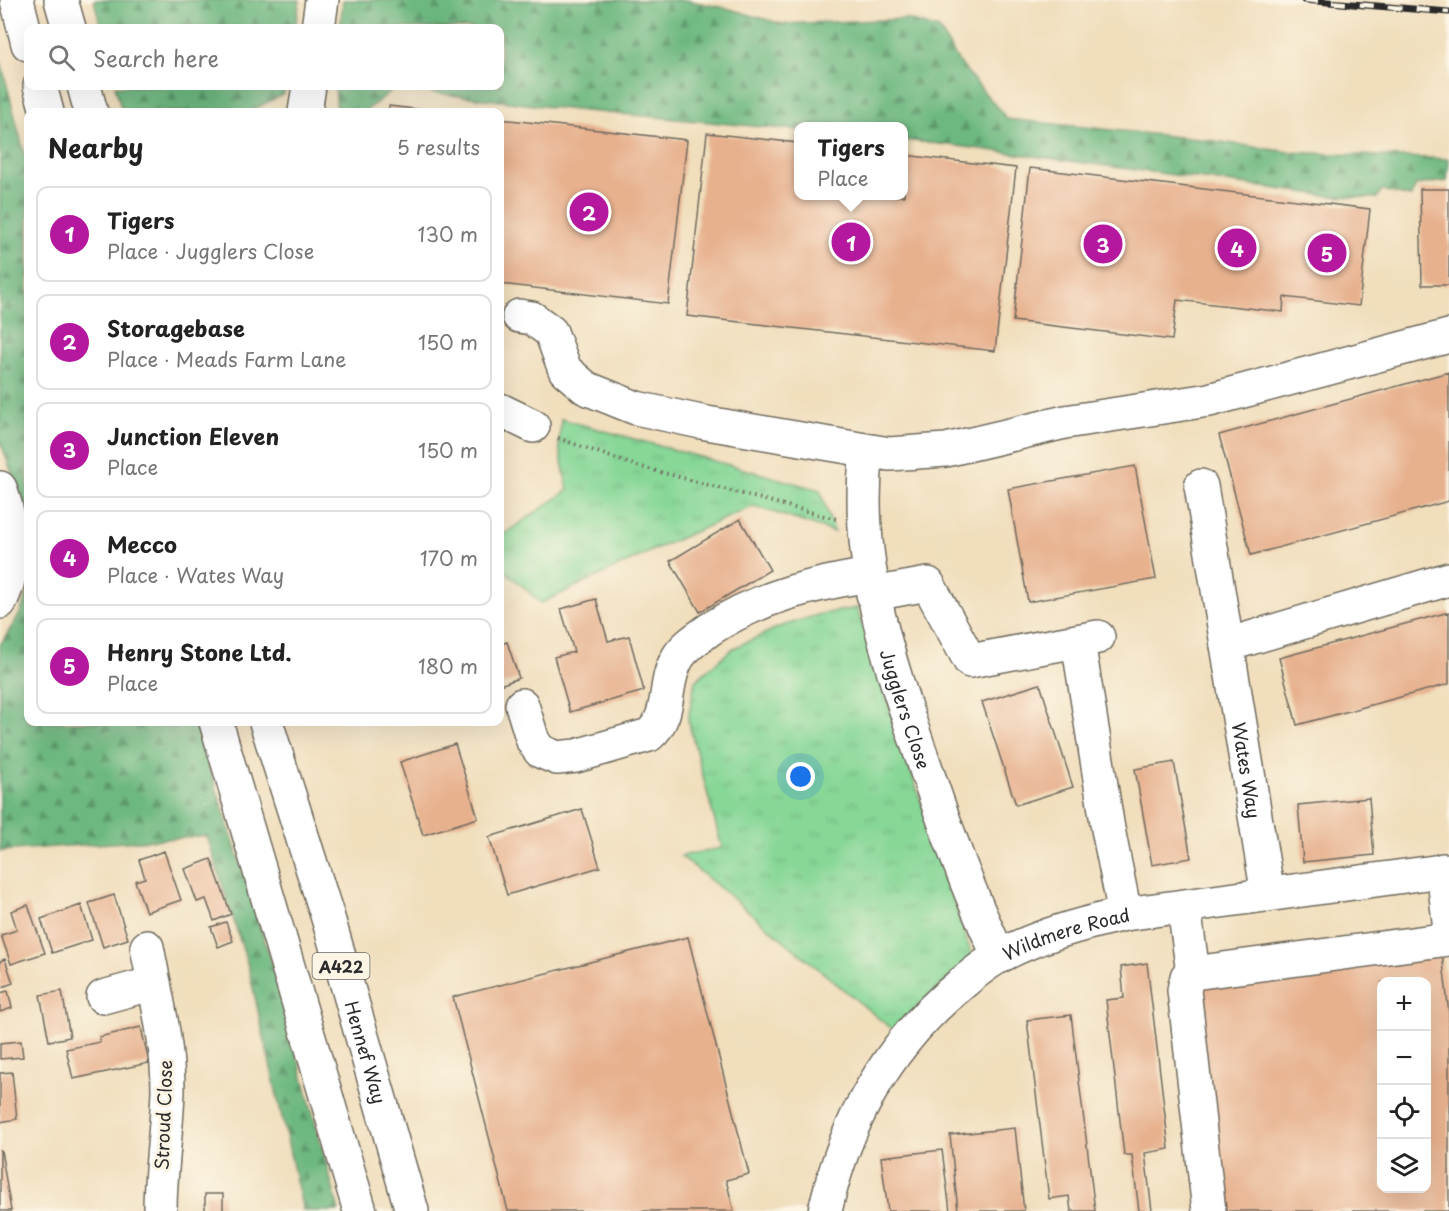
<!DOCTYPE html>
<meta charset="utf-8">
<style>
:root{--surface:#fff;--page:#f2f2f2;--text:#222;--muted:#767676;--line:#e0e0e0;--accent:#b5179e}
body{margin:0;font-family:"Playpen Sans",sans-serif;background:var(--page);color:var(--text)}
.controls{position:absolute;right:18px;bottom:18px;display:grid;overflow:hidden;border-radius:12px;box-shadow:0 6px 24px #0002}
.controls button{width:54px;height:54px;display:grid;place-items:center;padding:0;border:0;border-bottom:2px solid var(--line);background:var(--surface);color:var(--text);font:30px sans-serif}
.you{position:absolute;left:801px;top:777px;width:21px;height:21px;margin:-15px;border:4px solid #fff;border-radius:50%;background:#1a73e8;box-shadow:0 0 0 9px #1a73e833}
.badge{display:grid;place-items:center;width:39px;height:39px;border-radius:50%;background:var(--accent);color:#fff;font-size:20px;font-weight:700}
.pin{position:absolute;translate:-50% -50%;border:3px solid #fff;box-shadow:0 2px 6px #0006}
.popup{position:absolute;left:794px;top:122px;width:114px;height:78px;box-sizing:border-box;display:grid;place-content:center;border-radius:12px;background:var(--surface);filter:drop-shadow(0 2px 4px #0005);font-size:20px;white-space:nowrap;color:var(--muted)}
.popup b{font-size:22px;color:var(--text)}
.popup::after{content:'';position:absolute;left:50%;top:100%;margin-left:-12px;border:12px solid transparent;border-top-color:var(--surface)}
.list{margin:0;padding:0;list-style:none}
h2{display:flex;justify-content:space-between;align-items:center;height:78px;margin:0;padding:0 24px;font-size:26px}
h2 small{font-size:20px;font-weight:400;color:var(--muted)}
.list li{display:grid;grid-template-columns:39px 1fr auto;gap:18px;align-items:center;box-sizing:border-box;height:96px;margin:0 12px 12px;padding:0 12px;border:2px solid var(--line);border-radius:12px}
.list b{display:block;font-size:22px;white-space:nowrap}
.list p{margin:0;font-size:20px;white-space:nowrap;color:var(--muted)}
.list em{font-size:20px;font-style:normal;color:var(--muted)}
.icon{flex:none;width:33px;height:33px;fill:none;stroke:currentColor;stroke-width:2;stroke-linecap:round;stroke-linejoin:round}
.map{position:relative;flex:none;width:1449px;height:1211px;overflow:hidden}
.search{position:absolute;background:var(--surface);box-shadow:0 6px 24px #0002;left:24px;top:24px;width:480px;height:66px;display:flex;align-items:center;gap:15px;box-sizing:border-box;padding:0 21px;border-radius:12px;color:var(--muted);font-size:22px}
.panel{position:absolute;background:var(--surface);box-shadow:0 6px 24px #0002;left:24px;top:108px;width:480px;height:618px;border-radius:12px}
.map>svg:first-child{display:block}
.grass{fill:url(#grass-tufts);stroke:#598161;stroke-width:1.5}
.forest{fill:url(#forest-firs);stroke:#4c7256;stroke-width:1.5}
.building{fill:#e7b18e;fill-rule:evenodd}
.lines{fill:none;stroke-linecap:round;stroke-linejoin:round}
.minor-casing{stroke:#706a5e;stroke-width:36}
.highway-casing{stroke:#706a5e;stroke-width:36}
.path{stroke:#706a5e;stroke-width:4;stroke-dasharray:1.5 4.5;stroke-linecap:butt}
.minor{stroke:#fff;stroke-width:33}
.highway{stroke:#fff;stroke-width:33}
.rail-casing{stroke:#2b2b2b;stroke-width:7}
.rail{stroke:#fcf5e5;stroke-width:4.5;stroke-dasharray:14;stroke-linecap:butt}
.labels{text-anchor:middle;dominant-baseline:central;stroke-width:6;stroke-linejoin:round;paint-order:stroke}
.shield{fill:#fcf5e5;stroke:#6a6863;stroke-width:1.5}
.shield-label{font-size:16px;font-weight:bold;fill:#2b2b2b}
.street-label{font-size:18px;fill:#2b2b2b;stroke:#fcf5e5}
</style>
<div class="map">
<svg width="1449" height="1211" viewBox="0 0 1449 1211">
<defs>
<pattern id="grass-tufts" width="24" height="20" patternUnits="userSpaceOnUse" patternTransform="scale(1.5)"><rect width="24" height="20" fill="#87d797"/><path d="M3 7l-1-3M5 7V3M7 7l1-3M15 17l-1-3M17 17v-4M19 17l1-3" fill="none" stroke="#75b982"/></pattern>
<pattern id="forest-firs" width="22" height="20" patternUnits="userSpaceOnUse" patternTransform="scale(1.5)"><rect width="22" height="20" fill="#6db880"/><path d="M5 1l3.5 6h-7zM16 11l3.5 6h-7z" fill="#5a9669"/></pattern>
</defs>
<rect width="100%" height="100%" fill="#fcf5e5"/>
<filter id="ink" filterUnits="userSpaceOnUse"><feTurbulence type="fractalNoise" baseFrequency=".0167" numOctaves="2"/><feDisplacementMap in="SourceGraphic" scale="12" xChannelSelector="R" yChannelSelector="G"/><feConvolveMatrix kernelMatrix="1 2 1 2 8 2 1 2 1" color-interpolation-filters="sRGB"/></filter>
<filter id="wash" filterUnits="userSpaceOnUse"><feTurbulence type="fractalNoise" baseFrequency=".008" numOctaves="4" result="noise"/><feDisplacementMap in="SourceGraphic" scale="24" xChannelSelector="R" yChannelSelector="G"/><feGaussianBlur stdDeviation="1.35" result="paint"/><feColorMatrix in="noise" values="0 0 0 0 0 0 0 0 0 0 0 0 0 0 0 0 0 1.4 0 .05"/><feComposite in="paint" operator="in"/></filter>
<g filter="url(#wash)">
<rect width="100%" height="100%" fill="#f0debc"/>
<path class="grass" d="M561,419L820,490L834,532L754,506L660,547L541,603L500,566V537L568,490L559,447Z
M857,608L972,956L893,1030L681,856L722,848L688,720L695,681L732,649L779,627L821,614Z"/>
<path class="forest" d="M94,0H300L295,28H101Z
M343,0H685L730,9L782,24L906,19L939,29L958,61L1007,119L1208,140L1289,152L1449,159L1447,181L1416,185L1411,197L1382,190L1377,198L1330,196L958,146L904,140V127H798V130L575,110L395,88L364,112H337L335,86H500V28H340Z
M0,58L28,168V517L0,441Z
M115,86H285L284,94L248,112H122Z
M28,591V722H195L275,973L339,1211H303L248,966L207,836L0,851V645L20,614Z"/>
<g id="blocks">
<path class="building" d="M389,106L430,111V112H388Z
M500,119L687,140L668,304L500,284Z
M707,133L798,143V196H904V155L1016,168L995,351L687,316Z
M1030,168L1370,209L1359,306L1284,297L1283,312L1177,300L1172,340L1013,321Z
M1420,189H1449V285H1422Z
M1449,372V501L1251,555L1219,435Z
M1135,466L1156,579L1028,602L1008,489Z
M740,519L770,570L700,612L670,561Z
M596,599L608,641L629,636L644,691L570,712L554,657L574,652L561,609Z
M1449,612V684L1297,725L1279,658Z
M507,642L519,678L500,685V644Z
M1040,684L1073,787L1016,805L982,702Z
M455,744L478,818L423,835L400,762Z
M1174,762L1191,858L1152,865L1135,769Z
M1369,798L1374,855L1303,862L1298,805Z
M582,809L600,867L507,895L489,837Z
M164,851L181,900L146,912L135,881L145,878L139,860Z
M211,859L231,914L214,921L206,899L197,902L185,869Z
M114,895L128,939L103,947L89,903Z
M28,905L45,953L11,964L1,935L17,930L11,911Z
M81,905L92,940L52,953L41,919Z
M226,922L233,941L218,947L211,927Z
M688,937L749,1174L726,1180L734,1211H508L453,997Z
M1442,953L1449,1014V1211H1221L1193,984ZM1382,982H1426V1188H1382Z
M5,959L13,983L0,988V961Z
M1147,963L1169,1149L1145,1153L1152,1211H1139L1132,1155H1124L1106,1000L1124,998L1121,967Z
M8,991L12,1008L0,1012V993Z
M62,991L70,1037L49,1041L40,995Z
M1071,1015L1095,1211H1071L1069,1196L1049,1199L1027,1020Z
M141,1027L149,1063L73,1079L66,1049L100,1042L99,1037Z
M21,1041L23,1057L0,1059V1043Z
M12,1072L17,1119L0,1122V1073Z
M1015,1128L1024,1211H958L950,1135Z
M0,1150H1L11,1211H0Z
M942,1150L950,1211H888L881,1157Z
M205,1194H223V1211H205Z"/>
</g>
</g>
<g filter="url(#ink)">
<use href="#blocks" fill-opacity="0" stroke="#706a5e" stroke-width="1.5"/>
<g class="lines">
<defs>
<g id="minor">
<path d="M318,28L322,0"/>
<path d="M305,112L309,86"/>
<path d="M519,316L532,318L551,332L565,370L586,388L636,408L701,422L889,454L946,450L1065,422L1209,400L1449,336"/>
<path d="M500,410L533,426"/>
<path id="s1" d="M867,452C853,560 890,665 925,766C947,831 969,894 999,956"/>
<path id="s2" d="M1201,486L1268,895"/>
<path d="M0,488C13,525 18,566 0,602"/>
<path d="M873,594L928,584L970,661L1098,637"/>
<path d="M1078,641L1108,829L1125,914"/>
<path d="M1227,645L1449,579"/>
<path d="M522,705L533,741L540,751L557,758L576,756L649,735C673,715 662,685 677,659C684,646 698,638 710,629C759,597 813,584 870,575"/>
<path d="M1443,870L1449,921"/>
<path d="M1184,907L1193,973"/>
<path d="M147,947L154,983"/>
<path d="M103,997L154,983C161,1018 168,1053 168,1090C167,1130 160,1170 160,1211"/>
<path id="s3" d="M825,1211C845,1122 888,1044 960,985C972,975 986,963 1000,956C1039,935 1082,924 1125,914L1449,870"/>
<path d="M1209,1211L1184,990L1187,977L1193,973L1449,939"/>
</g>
<g id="highway">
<path d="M17,0L28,44"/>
<path d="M61,0L69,28"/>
<path d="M40,86L47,112"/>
<path d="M84,86L91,112"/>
<path d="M216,722L360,1211"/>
<path id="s4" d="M266,722L328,918L412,1211"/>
</g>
</defs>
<use href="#minor" class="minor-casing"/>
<use href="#highway" class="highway-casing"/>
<path class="path" d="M558,438L634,465L836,519"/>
<use href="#minor" class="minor"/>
<use href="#highway" class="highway"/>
<defs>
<path id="rail" d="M1304,0L1449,12"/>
</defs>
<use href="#rail" class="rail-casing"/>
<use href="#rail" class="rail"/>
</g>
</g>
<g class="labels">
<rect class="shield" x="312.5" y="953" width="57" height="26" rx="4.5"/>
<g class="shield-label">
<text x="341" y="966">A422</text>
</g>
<g class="street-label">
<text stroke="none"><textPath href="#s1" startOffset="262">Jugglers Close</textPath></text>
<text stroke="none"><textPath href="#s2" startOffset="288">Wates Way</textPath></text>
<text stroke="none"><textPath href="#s3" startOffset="388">Wildmere Road</textPath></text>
<text stroke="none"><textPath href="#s4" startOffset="345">Hennef Way</textPath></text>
<text transform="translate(163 1115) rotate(-88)">Stroud Close</text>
</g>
</g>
</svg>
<div class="controls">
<button>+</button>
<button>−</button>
<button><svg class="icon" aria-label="locate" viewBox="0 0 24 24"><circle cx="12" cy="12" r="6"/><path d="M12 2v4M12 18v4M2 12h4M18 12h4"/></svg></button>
<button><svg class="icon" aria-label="layers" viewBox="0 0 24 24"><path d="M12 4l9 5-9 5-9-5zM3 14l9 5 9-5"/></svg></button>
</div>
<div class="you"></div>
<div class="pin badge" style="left:851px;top:242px">1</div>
<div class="popup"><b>Tigers</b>Place</div>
<div class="pin badge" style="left:589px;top:212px">2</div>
<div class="pin badge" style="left:1103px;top:244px">3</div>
<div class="pin badge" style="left:1237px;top:248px">4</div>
<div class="pin badge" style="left:1327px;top:253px">5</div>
<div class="search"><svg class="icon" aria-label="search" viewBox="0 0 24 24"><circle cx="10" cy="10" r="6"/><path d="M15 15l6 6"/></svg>Search here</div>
<section class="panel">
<h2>Nearby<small>5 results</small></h2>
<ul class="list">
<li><span class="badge">1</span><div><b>Tigers</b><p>Place · Jugglers Close</p></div><em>130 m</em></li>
<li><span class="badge">2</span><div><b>Storagebase</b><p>Place · Meads Farm Lane</p></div><em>150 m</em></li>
<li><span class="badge">3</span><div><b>Junction Eleven</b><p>Place</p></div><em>150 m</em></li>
<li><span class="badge">4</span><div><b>Mecco</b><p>Place · Wates Way</p></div><em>170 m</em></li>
<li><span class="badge">5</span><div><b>Henry Stone Ltd.</b><p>Place</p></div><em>180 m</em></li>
</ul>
</section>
</div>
